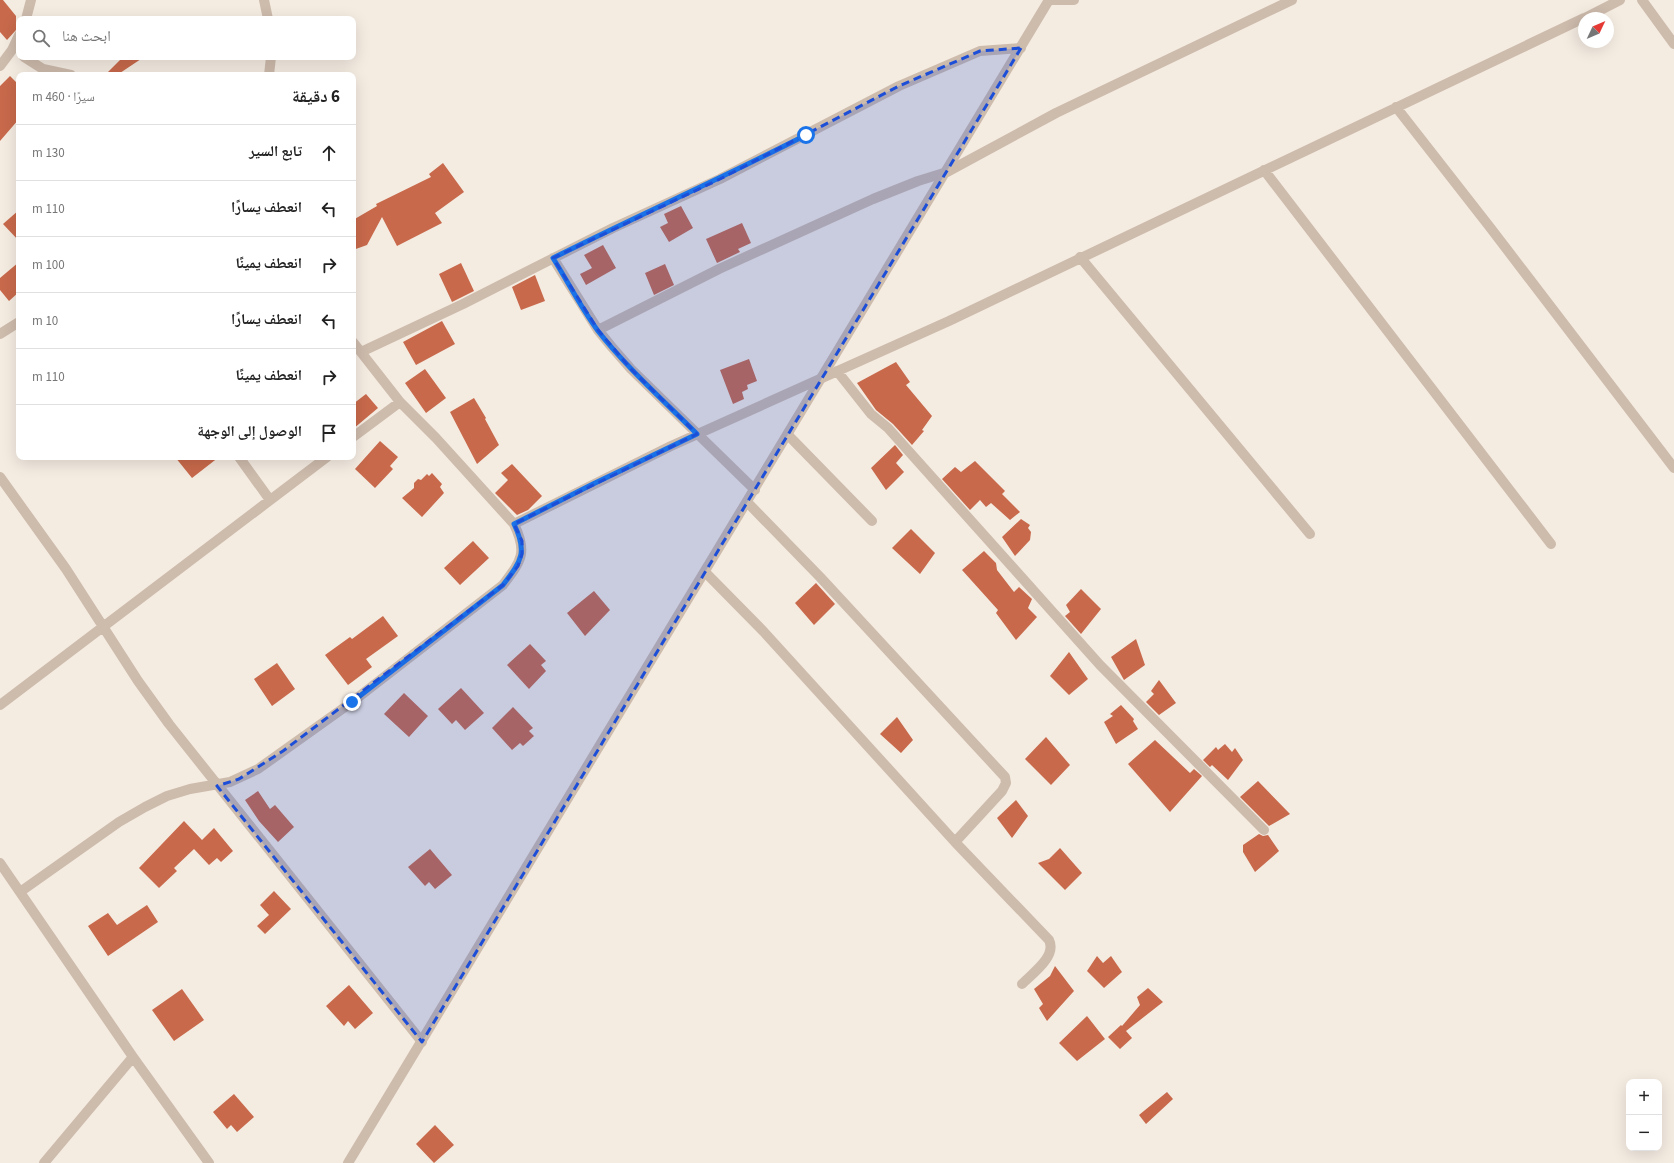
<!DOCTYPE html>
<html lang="ar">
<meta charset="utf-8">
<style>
:root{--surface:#fff;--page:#f6f6f6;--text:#222;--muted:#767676;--line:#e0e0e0}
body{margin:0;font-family:"Source Sans 3","Noto Naskh Arabic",sans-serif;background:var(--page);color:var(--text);direction:rtl}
.controls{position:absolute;right:12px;bottom:12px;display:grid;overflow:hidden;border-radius:8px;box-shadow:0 4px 16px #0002}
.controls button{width:36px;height:36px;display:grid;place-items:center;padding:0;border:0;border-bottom:1px solid var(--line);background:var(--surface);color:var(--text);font:20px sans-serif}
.compass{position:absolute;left:1578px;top:12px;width:36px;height:36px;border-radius:50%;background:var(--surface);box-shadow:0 4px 16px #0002;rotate:46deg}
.stop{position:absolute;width:12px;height:12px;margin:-9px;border:3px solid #1a73e8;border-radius:50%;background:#fff}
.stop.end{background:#1a73e8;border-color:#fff;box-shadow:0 1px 4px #0008}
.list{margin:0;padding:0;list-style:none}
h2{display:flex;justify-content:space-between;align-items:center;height:52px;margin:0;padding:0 16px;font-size:17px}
h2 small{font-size:13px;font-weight:400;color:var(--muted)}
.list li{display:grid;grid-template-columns:26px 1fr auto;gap:12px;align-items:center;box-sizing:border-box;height:56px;padding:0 16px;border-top:1px solid var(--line)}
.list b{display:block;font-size:15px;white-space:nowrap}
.list em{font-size:13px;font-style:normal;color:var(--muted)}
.icon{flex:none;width:22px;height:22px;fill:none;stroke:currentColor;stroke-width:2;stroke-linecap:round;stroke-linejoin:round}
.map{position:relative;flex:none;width:1674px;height:1163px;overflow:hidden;direction:ltr}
.search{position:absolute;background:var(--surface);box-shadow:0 4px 16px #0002;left:16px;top:16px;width:340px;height:44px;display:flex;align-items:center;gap:10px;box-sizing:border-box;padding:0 14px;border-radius:8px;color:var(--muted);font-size:15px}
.panel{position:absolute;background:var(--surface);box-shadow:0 4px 16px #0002;left:16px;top:72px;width:340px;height:388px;border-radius:8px;direction:rtl}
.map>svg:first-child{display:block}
.building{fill:#c8694b}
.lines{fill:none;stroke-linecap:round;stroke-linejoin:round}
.minor{stroke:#cdbbac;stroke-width:10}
.tertiary{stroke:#cdbbac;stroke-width:10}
.route{stroke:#1a73e8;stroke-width:5}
.marked{fill:#1d4ed8;fill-opacity:0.2;stroke:#1d4ed8;stroke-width:3;stroke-dasharray:8 5;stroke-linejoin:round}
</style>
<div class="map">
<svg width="1674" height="1163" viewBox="0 0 1674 1163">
<rect width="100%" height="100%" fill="#f4ebe1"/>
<path class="building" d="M0,0H3L16,16V30L7,40L0,32Z
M123,57H144L117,75H105Z
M10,76L19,85V119L0,141V86Z
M443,163L464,192L435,213L442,223L397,246L382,217L367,245L353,250V220L377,206L376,204L431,177L429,174Z
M681,206L693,228L669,242L660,227L668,223L664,214Z
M19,210V241L3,224Z
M742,223L751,243L738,249L740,252L717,263L706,239Z
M603,245L616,268L586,285L580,274L592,268L584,255Z
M19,262V292L9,301L0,290V278Z
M461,263L474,291L452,302L439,274Z
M665,264L674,285L654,295L645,273Z
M535,275L545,301L521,310L512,287Z
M442,321L455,344L416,365L403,342Z
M749,359L757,381L747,385L748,389L742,392L744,399L733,404L720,370Z
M896,362L910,382L906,385L932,416L922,430L924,431L912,445L893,424L876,410L857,383Z
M425,369L446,398L426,413L405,383Z
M366,394L378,408L353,429V404Z
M474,398L486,418L485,419L499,445L477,464L450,412Z
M380,441L398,457L390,466L393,469L375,488L355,469Z
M895,445L903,455L896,463L904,472L886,490L871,468Z
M175,457H219L192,478Z
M975,461L1005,491L1002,494L1020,512L1010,520L991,503L986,507L980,500L970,510L942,479L955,467L961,472Z
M512,464L542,496L528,510L517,515L495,493L508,480L501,473Z
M432,473L442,484L440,487L444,493L422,517L402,498L414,488V483L418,479L421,480L427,474L429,476Z
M1021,519L1030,525L1028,528L1031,532L1030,540L1015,556L1002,537Z
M911,529L935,553L920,574L892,548Z
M473,541L489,558L460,585L444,568Z
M984,551L996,563L997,570L1014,592L1019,587L1032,599L1028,608L1037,617L1016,640L996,613L998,610L962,570Z
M816,583L835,604L814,625L795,603Z
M1081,589L1101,609L1081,634L1065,616L1070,612L1066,605Z
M594,591L610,610L585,636L567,613Z
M383,616L398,636L366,659L372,667L348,685L325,655L350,637L352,639Z
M1136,639L1145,665L1124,680L1111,657Z
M530,644L546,661L541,665L546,671L529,689L507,665Z
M1069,652L1088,679L1069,695L1050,676Z
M277,663L295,689L272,706L254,679Z
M1159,680L1176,703L1159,715L1146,702L1154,694L1151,691Z
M461,688L484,713L465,730L456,720L452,724L438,709Z
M404,693L428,716L409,737L384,714Z
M1121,705L1134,719L1133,721L1138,729L1116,744L1104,722L1113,716L1110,714Z
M513,707L533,728L529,731L534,736L523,746L520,743L512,750L492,728Z
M897,717L913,740L901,753L880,734Z
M1046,737L1070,765L1051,785L1025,759Z
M1155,740L1190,773L1194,769L1202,776L1170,812L1128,764Z
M1225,744L1232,752L1235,748L1243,760L1228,780L1212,765L1210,767L1203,760L1216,747L1218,750Z
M1258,781L1290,814L1269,826L1240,797Z
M258,791L270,809L275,805L294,827L278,842L259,821L245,800Z
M1016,800L1028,816L1012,838L997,818Z
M184,821L202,840L214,828L233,851L221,862L217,858L209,865L194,849L174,868L177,871L159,888L139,868Z
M1259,834L1263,836L1268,835L1279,851L1255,872L1243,852V845Z
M1060,848L1082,873L1065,890L1038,863L1049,859Z
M430,849L452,875L435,889L429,882L425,886L408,867Z
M274,891L291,909L265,934L257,926L269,915L260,905Z
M147,905L158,922L108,956L88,926L108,913L117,925Z
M1097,956L1103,963L1111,956L1122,972L1104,988L1087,971Z
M1055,966L1074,991L1047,1021L1039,1008L1043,1004L1034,989L1050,976Z
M349,985L373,1013L355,1029L348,1021L344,1026L326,1006Z
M1148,988L1163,1002L1126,1031L1132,1038L1120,1049L1108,1037L1121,1025L1122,1026L1140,1005L1137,997Z
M182,989L204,1020L174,1041L152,1010Z
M1087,1016L1105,1039L1077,1061L1059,1043Z
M1167,1092L1173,1099L1146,1124L1139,1115Z
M234,1094L254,1117L237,1132L231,1125L227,1129L213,1112Z
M435,1125L454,1145L434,1163L416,1144Z"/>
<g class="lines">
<path class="minor" d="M264,0L268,19
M1049,0H1074
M1642,0L1674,44
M1585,18L1620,0
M26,19L31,0
M24,57L43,69L71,75
M0,66L12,50L19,35
M269,75L271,57
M1396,107L1489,226L1674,468
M1264,170L1551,544
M1080,257L1310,534
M553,258L598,330L611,346L631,369L755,490
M598,330L719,269L873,199L918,181L947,172L1056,113L1292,0
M0,334L19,322
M361,352L463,304L613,228L720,179L899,86L980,51L1021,48
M837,371L871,414L888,428L1100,665L1264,830
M788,435L872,521
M353,437L400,402
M239,457L270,500
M0,477L66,569L138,681L169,724L422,1042
M747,502L820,577L1005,777L1006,783L1002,791L955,842
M514,524L671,446L949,321L1584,18
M705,572L764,632L955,842L1049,940C1057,956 1033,973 1022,984
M0,705L327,457
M0,863L133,1057L209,1163
M20,892L119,822L145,807L167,796L190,789L230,782L258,769L352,702L503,585C521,561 528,553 514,524L436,438L400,402L353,342
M44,1163L133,1057"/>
<path class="tertiary" d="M348,1163L1049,0"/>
</g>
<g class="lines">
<path class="route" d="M352,702L503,585C521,561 528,553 514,524L593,484L697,434C664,401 627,368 598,331C581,308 568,282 553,258C637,216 722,178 806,135"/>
</g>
<path class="marked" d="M1021,48L422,1042L217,786L239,779L283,751L503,585L518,566L522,554V541L514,524L697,434L631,369L598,330L553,258L720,179L899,86L980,51Z"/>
</svg>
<div class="controls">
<button>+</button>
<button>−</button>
</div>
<svg class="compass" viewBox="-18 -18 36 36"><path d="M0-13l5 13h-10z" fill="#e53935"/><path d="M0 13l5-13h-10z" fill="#767676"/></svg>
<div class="stop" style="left:806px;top:135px"></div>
<div class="stop end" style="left:352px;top:702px"></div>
<div class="search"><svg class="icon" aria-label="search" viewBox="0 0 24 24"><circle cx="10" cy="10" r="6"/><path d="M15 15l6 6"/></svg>ابحث هنا</div>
<section class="panel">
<h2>6 دقيقة<small>سيرًا · 460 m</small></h2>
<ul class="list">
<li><svg class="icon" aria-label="ahead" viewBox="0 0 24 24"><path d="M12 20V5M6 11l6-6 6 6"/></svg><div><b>تابع السير</b></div><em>130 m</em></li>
<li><svg class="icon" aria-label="left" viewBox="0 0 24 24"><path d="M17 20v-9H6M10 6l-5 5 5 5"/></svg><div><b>انعطف يسارًا</b></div><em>110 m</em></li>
<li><svg class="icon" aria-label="right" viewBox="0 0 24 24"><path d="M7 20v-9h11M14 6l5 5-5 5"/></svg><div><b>انعطف يمينًا</b></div><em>100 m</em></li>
<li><svg class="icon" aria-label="left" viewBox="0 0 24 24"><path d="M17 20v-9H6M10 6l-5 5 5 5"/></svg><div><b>انعطف يسارًا</b></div><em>10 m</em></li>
<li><svg class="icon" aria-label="right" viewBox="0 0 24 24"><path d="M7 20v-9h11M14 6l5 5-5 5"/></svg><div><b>انعطف يمينًا</b></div><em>110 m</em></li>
<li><svg class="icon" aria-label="arrive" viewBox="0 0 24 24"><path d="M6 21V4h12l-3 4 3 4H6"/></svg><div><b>الوصول إلى الوجهة</b></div></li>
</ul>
</section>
</div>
